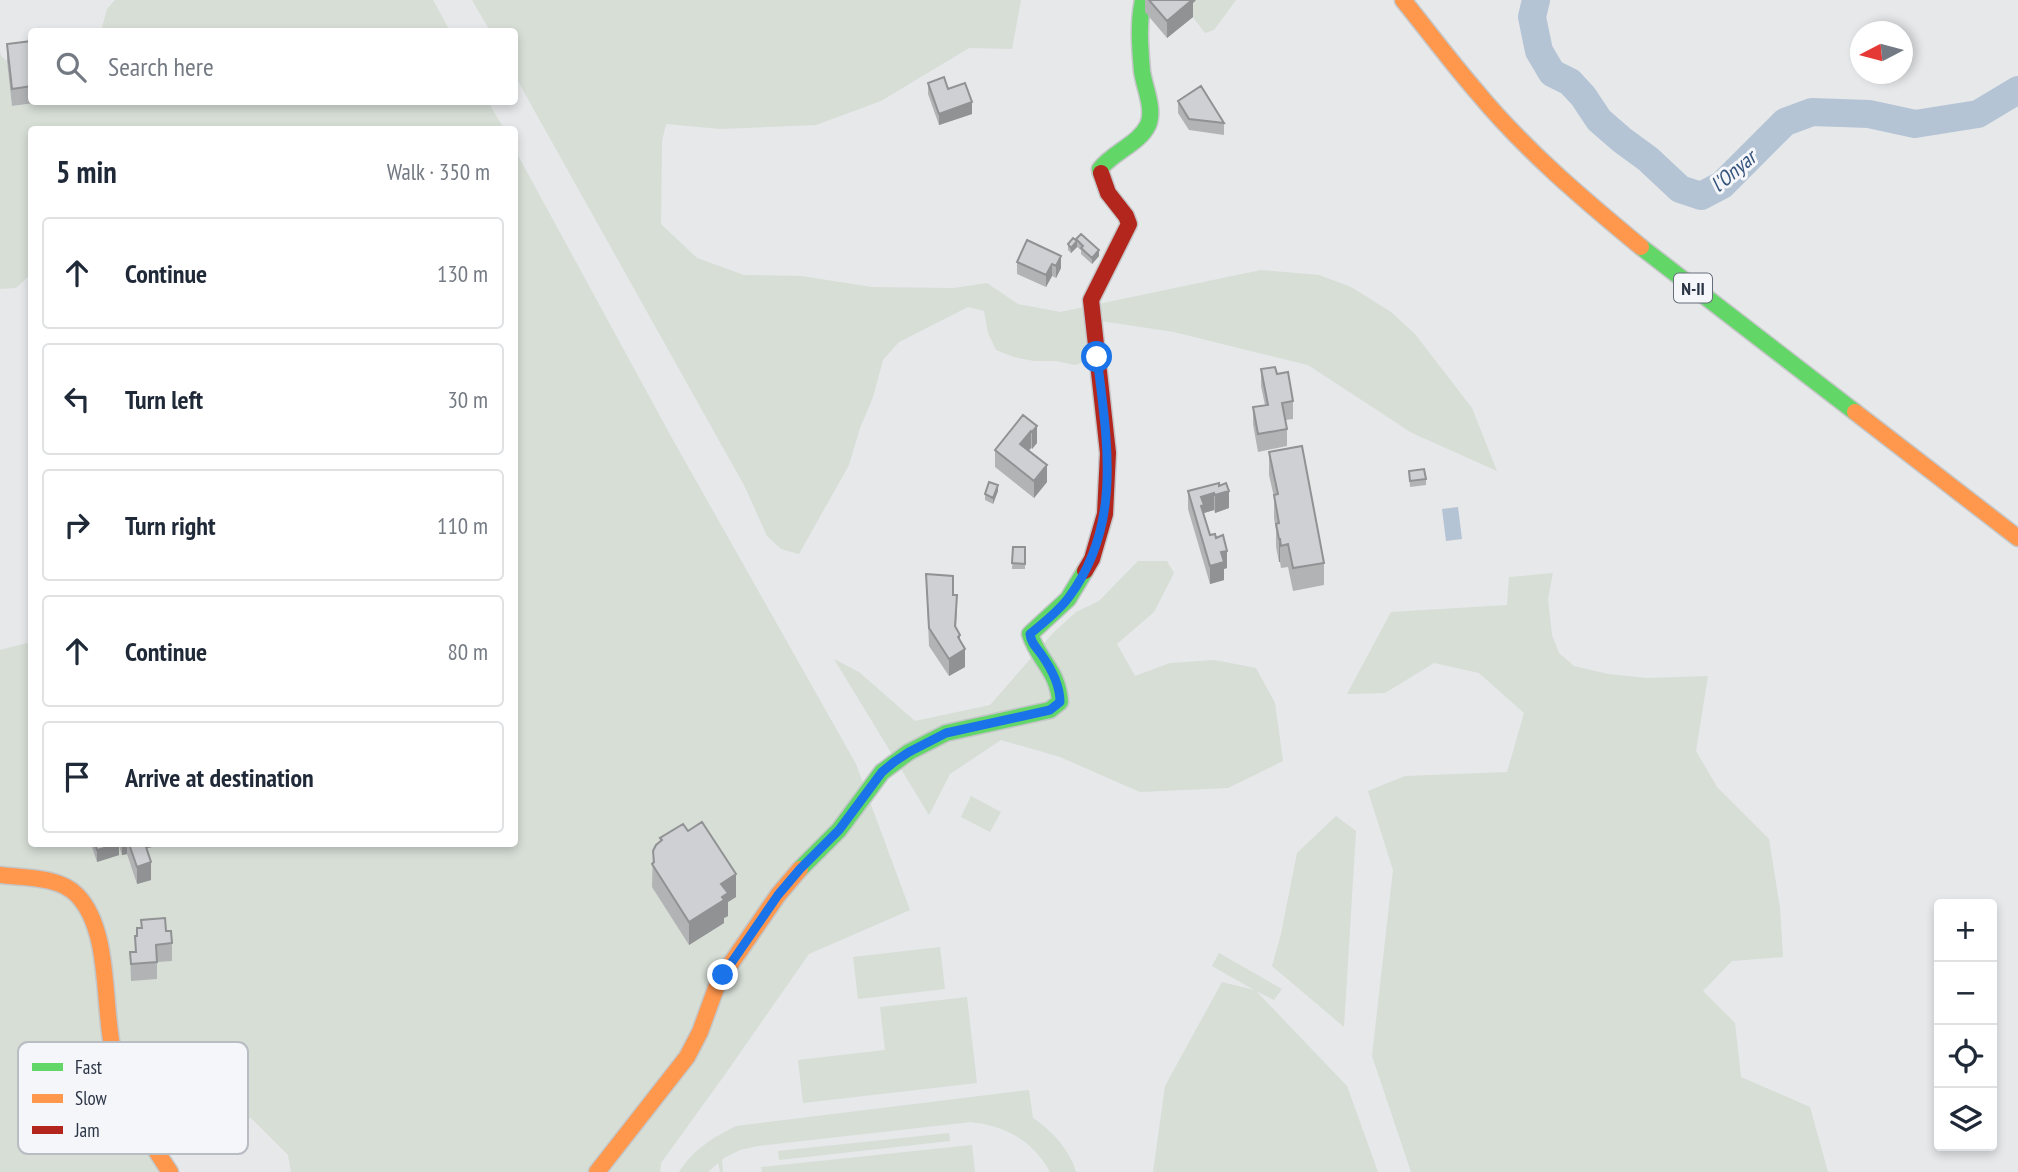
<!DOCTYPE html>
<meta charset="utf-8">
<style>
:root{--surface:#fff;--page:#f6f6f7;--text:#1f2937;--muted:#747a83;--line:#e0e1e3}
body{margin:0;font-family:"PT Sans Narrow",sans-serif;background:var(--page);color:var(--text)}
.controls{position:absolute;right:21px;bottom:21px;display:grid;overflow:hidden;border-radius:7px;box-shadow:0 4px 10px #0003}
.controls button{width:63px;height:63px;display:grid;place-items:center;padding:0;border:0;border-bottom:2px solid var(--line);background:var(--surface);color:var(--text);font:35px sans-serif}
.compass{position:absolute;left:1850px;top:21px;width:63px;height:63px;border-radius:50%;background:var(--surface);box-shadow:0 4px 10px #0003;rotate:264deg}
.stop{position:absolute;width:21px;height:21px;margin:-16px;border:5px solid #1a73e8;border-radius:50%;background:#fff}
.stop.end{background:#1a73e8;border-color:#fff;box-shadow:0 2px 7px #0008}
.list{margin:0;padding:0;list-style:none}
h2{display:flex;justify-content:space-between;align-items:center;height:91px;margin:0;padding:0 28px;font-size:30px}
h2 small{font-size:23px;font-weight:400;color:var(--muted)}
.list li{display:grid;grid-template-columns:46px 1fr auto;gap:21px;align-items:center;box-sizing:border-box;height:112px;margin:0 14px 14px;padding:0 14px;border:2px solid var(--line);border-radius:7px}
.list b{display:block;font-size:26px;white-space:nowrap}
.list em{font-size:23px;font-style:normal;color:var(--muted)}
.icon{flex:none;width:38px;height:38px;fill:none;stroke:currentColor;stroke-width:2;stroke-linecap:round;stroke-linejoin:round}
.map{position:relative;flex:none;width:2018px;height:1172px;overflow:hidden}
.search{position:absolute;background:var(--surface);box-shadow:0 4px 10px #0003;left:28px;top:28px;width:490px;height:77px;display:flex;align-items:center;gap:18px;box-sizing:border-box;padding:0 24px;border-radius:7px;color:var(--muted);font-size:26px}
.panel{position:absolute;background:var(--surface);box-shadow:0 4px 10px #0003;left:28px;top:126px;width:490px;height:721px;border-radius:7px}
.map>svg:first-child{display:block}
.green{fill:#d6ded6}
.water{fill:#b4c4d5}
.lines{fill:none;stroke-linecap:round;stroke-linejoin:round}
.river{stroke:#b4c4d5;stroke-width:28}
.fast-casing{stroke:#c4c6c8;stroke-width:19}
.slow-casing{stroke:#c4c6c8;stroke-width:19}
.jam-casing{stroke:#c4c6c8;stroke-width:19}
.fast{stroke:#63d668;stroke-width:16}
.slow{stroke:#ff974d;stroke-width:16}
.jam{stroke:#b3261e;stroke-width:16}
.wall{fill:#b1b3b5}
.shaded-wall{fill:#909294}
.building{fill:#ced0d3;stroke:#909294;stroke-width:2}
.route{stroke:#1a73e8;stroke-width:9}
.labels{text-anchor:middle;dominant-baseline:central;stroke-width:6;stroke-linejoin:round;paint-order:stroke}
.shield{fill:#f4f6f9;stroke:#676e7b;stroke-width:2}
.shield-label{font-size:18px;font-weight:bold;fill:#2b3445}
.water-label{font-size:21px;font-style:italic;fill:#34527a;stroke:#f4f6f9}
.key{fill:#f4f6f9;stroke:#b8bcc3;stroke-width:2}
.key-label{font-size:19px;fill:#2b3445}
</style>
<div class="map">
<svg width="2018" height="1172" viewBox="0 0 2018 1172">
<rect width="100%" height="100%" fill="#e6e8ea"/>
<path class="green" d="M115,0H433L450,31H101L107,9Z
M472,0H1021L1012,49L969,48L881,101L816,125L720,129L666,124L662,141L661,224L697,258L744,275L801,276L872,287L954,288L987,283L1018,304L1060,312L1261,270L1319,275L1351,287L1391,312L1415,334L1472,408L1497,471L1412,433L1308,365L1174,332L1094,320L1097,357L1075,365L1056,361H1034L1014,357L996,350L988,333L984,311L968,307L899,342L883,360L873,397L860,428L849,465L799,554L781,549L767,536L745,487L515,76L514,32L490,31Z
M1196,0H1236L1214,30L1205,33L1186,8Z
M0,51L1,56L7,61L12,106L42,102H488L504,129L32,130L31,274L16,288L0,289Z
M515,150L673,440L856,764L910,910L809,954L726,1073L661,1163L660,1172H291L288,1155L251,1118L214,1117L171,1120L152,1151L165,1172H0V650L31,642L32,844H514Z
M1138,561H1167L1174,573L1154,612L1117,644L1135,676L1170,663L1214,660L1256,668L1275,703L1283,761L1228,788L1140,792L1060,757L1001,740L950,774L929,815L834,659L859,672L915,721L990,705L1052,634L1076,612L1099,601Z
M1553,573L1548,599L1552,635L1559,653L1574,666L1608,674L1646,678L1708,676L1696,751L1717,787L1769,839L1780,908L1783,957L1732,961L1703,991L1735,1023L1741,1077L1810,1107L1828,1172H1411L1372,1056L1393,870L1368,791L1405,776L1507,772L1524,713L1479,673L1434,663L1385,693L1347,694L1391,612L1507,605L1509,577Z
M971,796L1001,812L990,832L961,817Z
M1336,816L1356,831L1344,1027L1272,966L1281,934L1297,853Z
M940,947L945,989L858,999L853,957Z
M1219,953L1282,989L1274,1000L1256,991L1347,1086L1378,1172H1153L1165,1086L1222,982L1254,990L1212,966Z
M967,997L977,1083L803,1103L798,1060L885,1050L880,1007Z
M1029,1090L1033,1118C1051,1130 1070,1150 1076,1172H1050C1033,1141 1006,1126 971,1122L758,1146L740,1150L724,1158L722,1160L723,1172H720L718,1163L708,1172H679C694,1149 712,1138 736,1126Z
M949,1133L950,1141L779,1160L778,1151Z
M972,1145L975,1172H762L761,1167Z"/>
<path class="water" d="M1458,507L1462,539L1446,541L1442,509Z"/>
<g class="lines">
<path class="river" d="M1536,0L1532,17L1539,51L1552,73L1570,82L1583,96L1599,120L1622,140L1648,159L1680,189L1701,196L1722,185L1785,122L1812,112L1869,114L1915,124L1978,114L2018,90"/>
<defs>
<path id="fast" d="M1101,173L1100,169C1113,152 1139,144 1148,125C1155,109 1144,87 1142,71C1140,47 1138,24 1143,0
M1641,247L1855,412
M800,869L839,830L882,772L909,752L946,733L1050,710L1060,702C1058,670 1038,660 1030,634L1068,599L1085,571"/>
<path id="slow" d="M1403,0C1428,31 1451,62 1477,92C1525,150 1583,199 1641,247
M1855,412L2018,538
M0,875C24,878 59,876 77,895C112,931 102,1009 114,1056C125,1097 146,1137 170,1172
M597,1172L687,1057L700,1032L716,988L723,975L778,895L800,869"/>
<path id="jam" d="M1085,571L1092,559L1105,514L1108,453L1091,300L1129,224L1126,216L1108,193L1101,173"/>
</defs>
<use href="#fast" class="fast-casing"/>
<use href="#slow" class="slow-casing"/>
<use href="#jam" class="jam-casing"/>
<use href="#fast" class="fast"/>
<use href="#slow" class="slow"/>
<use href="#jam" class="jam"/>
</g>
<path class="wall" d="M1145,0H1196L1193,3V17L1167,38L1145,12Z
M32,41V102H42L12,106L7,61V44Z
M928,83L948,89L972,114L939,125L928,94Z
M1178,101L1224,123V135L1189,130L1178,113Z
M1073,238L1099,256L1092,264L1081,254V250L1077,247L1071,253L1068,250V244Z
M1027,240L1061,268L1056,278L1052,276L1046,287L1017,274V262Z
M1261,369L1277,374L1293,401V419L1285,420L1287,429V446L1258,452L1253,424V407L1265,405L1261,386Z
M1037,426V443L1032,449L1031,448L1028,451L1047,482L1034,498L995,467V450Z
M1269,452L1324,563V585L1293,591L1288,567L1281,568L1280,562H1279L1276,547V530L1274,518V497L1269,475Z
M1409,471L1426,479V485L1410,487Z
M1219,486L1229,508L1215,513L1214,510L1204,513L1210,535L1227,568L1224,569V580L1210,584L1188,509V491Z
M998,491L993,504L985,500V494Z
M1013,547H1025V569H1012Z
M926,574L953,595L957,612L956,628L960,641L965,667L949,676L929,646Z
M660,838L736,897L728,902V916L724,918V923L689,945L652,887L653,851L660,841Z
M91,844H152V847L147,848L151,880L137,884L127,854L122,855L119,846V855L97,862Z
M166,931L172,943V961L157,962V979L131,981L130,952H135V936Z"/>
<path class="shaded-wall" d="M1186,0H1196L1193,3V17L1167,38V21Z
M972,102V114L939,125V114Z
M1077,241V247L1071,253V248Z
M1099,250V256L1092,264V258Z
M1061,256V268L1056,278V266Z
M1052,264V276L1046,287V275Z
M1037,426V443L1032,449V432Z
M1031,431V448L1020,461V444Z
M1047,465V482L1034,498V481Z
M998,485V491L993,504V498Z
M1229,491V508L1215,513V495Z
M1214,493V510L1204,513L1201,524V497Z
M1279,539H1280V562H1279Z
M1227,551V568L1224,569V580L1210,584V566L1221,552Z
M960,635V652L965,649V667L949,676V659L958,637Z
M119,844V855L97,862V850Z
M122,844H127V854L122,855Z
M144,844H152V847L147,848V857Z
M151,862V880L137,884V867Z
M736,874V897L728,902V916L724,918V923L689,945V922L721,884Z"/>
<path class="building" d="M1149,0H1192L1167,21Z
M32,41V86L12,89L7,44Z
M944,77L948,89L965,83L972,102L939,114L928,83Z
M1201,86L1224,123L1189,119L1178,101Z
M1081,234L1099,250L1092,258L1081,248L1083,246L1076,239Z
M1073,238L1077,241L1071,248L1068,244Z
M1027,240L1061,256L1056,266L1052,264L1046,275L1017,262Z
M1275,367L1277,374L1288,372L1293,401L1282,403L1287,429L1258,434L1253,407L1268,405L1261,369Z
M1023,415L1037,426L1032,432L1031,431L1020,444L1047,465L1034,481L995,450Z
M1302,446L1324,563L1293,568L1288,544L1281,546L1280,539H1279L1276,524L1279,523L1274,495L1278,494L1269,452Z
M1424,469L1426,479L1410,481L1409,471Z
M989,482L998,485L993,498L985,494Z
M1219,483V486L1226,483L1229,491L1215,495L1214,493L1201,497L1204,505L1201,506L1210,535L1215,534L1216,538L1223,535L1227,551L1221,552L1224,562L1210,566L1188,491Z
M1013,547H1025V564L1012,563Z
M926,574L953,576V595H957L955,626L960,635L958,637L965,649L949,659L929,628Z
M702,822L736,874L721,884L728,893L722,897L724,900L689,922L652,864L654,862L653,851L656,845L662,840L660,838L683,824L688,831Z
M95,844H119L97,850Z
M129,844H145L151,862L137,867Z
M165,918L166,931H171L172,943L156,945L157,962L131,964L130,952H136L135,936H137V928H142L141,920Z"/>
<g class="lines">
<path class="route" d="M723,975L778,895L800,869L839,830L882,772L894,762L909,752L946,733L1050,710L1060,702C1060,686 1051,668 1041,654C1036,647 1031,643 1030,634C1043,623 1059,611 1069,597C1123,524 1107,441 1097,357"/>
</g>
<g class="labels">
<rect class="shield" x="1674" y="273.5" width="38" height="29" rx="5"/>
<g class="shield-label">
<text x="1693" y="288">N-II</text>
</g>
<g class="water-label">
<text transform="translate(1733 171) rotate(-40)">l'Onyar</text>
</g>
</g>
<rect x="18" y="1042" width="230" height="112" rx="10" class="key"/>
<rect x="32" y="1063" width="31" height="8" fill="#63d668"/>
<rect x="32" y="1094" width="31" height="9" fill="#ff974d"/>
<rect x="32" y="1126" width="31" height="8" fill="#b3261e"/>
<g class="key-label">
<text x="75" y="1074">Fast</text>
<text x="75" y="1105">Slow</text>
<text x="75" y="1137">Jam</text>
</g>
</svg>
<div class="controls">
<button>+</button>
<button>−</button>
<button><svg class="icon" aria-label="locate" viewBox="0 0 24 24"><circle cx="12" cy="12" r="6"/><path d="M12 2v4M12 18v4M2 12h4M18 12h4"/></svg></button>
<button><svg class="icon" aria-label="layers" viewBox="0 0 24 24"><path d="M12 4l9 5-9 5-9-5zM3 14l9 5 9-5"/></svg></button>
</div>
<svg class="compass" viewBox="-18 -18 36 36"><path d="M0-13l5 13h-10z" fill="#e53935"/><path d="M0 13l5-13h-10z" fill="#747a83"/></svg>
<div class="stop" style="left:1097px;top:357px"></div>
<div class="stop end" style="left:723px;top:975px"></div>
<div class="search"><svg class="icon" aria-label="search" viewBox="0 0 24 24"><circle cx="10" cy="10" r="6"/><path d="M15 15l6 6"/></svg>Search here</div>
<section class="panel">
<h2>5 min<small>Walk · 350 m</small></h2>
<ul class="list">
<li><svg class="icon" aria-label="ahead" viewBox="0 0 24 24"><path d="M12 20V5M6 11l6-6 6 6"/></svg><div><b>Continue</b></div><em>130 m</em></li>
<li><svg class="icon" aria-label="left" viewBox="0 0 24 24"><path d="M17 20v-9H6M10 6l-5 5 5 5"/></svg><div><b>Turn left</b></div><em>30 m</em></li>
<li><svg class="icon" aria-label="right" viewBox="0 0 24 24"><path d="M7 20v-9h11M14 6l5 5-5 5"/></svg><div><b>Turn right</b></div><em>110 m</em></li>
<li><svg class="icon" aria-label="ahead" viewBox="0 0 24 24"><path d="M12 20V5M6 11l6-6 6 6"/></svg><div><b>Continue</b></div><em>80 m</em></li>
<li><svg class="icon" aria-label="arrive" viewBox="0 0 24 24"><path d="M6 21V4h12l-3 4 3 4H6"/></svg><div><b>Arrive at destination</b></div></li>
</ul>
</section>
</div>
